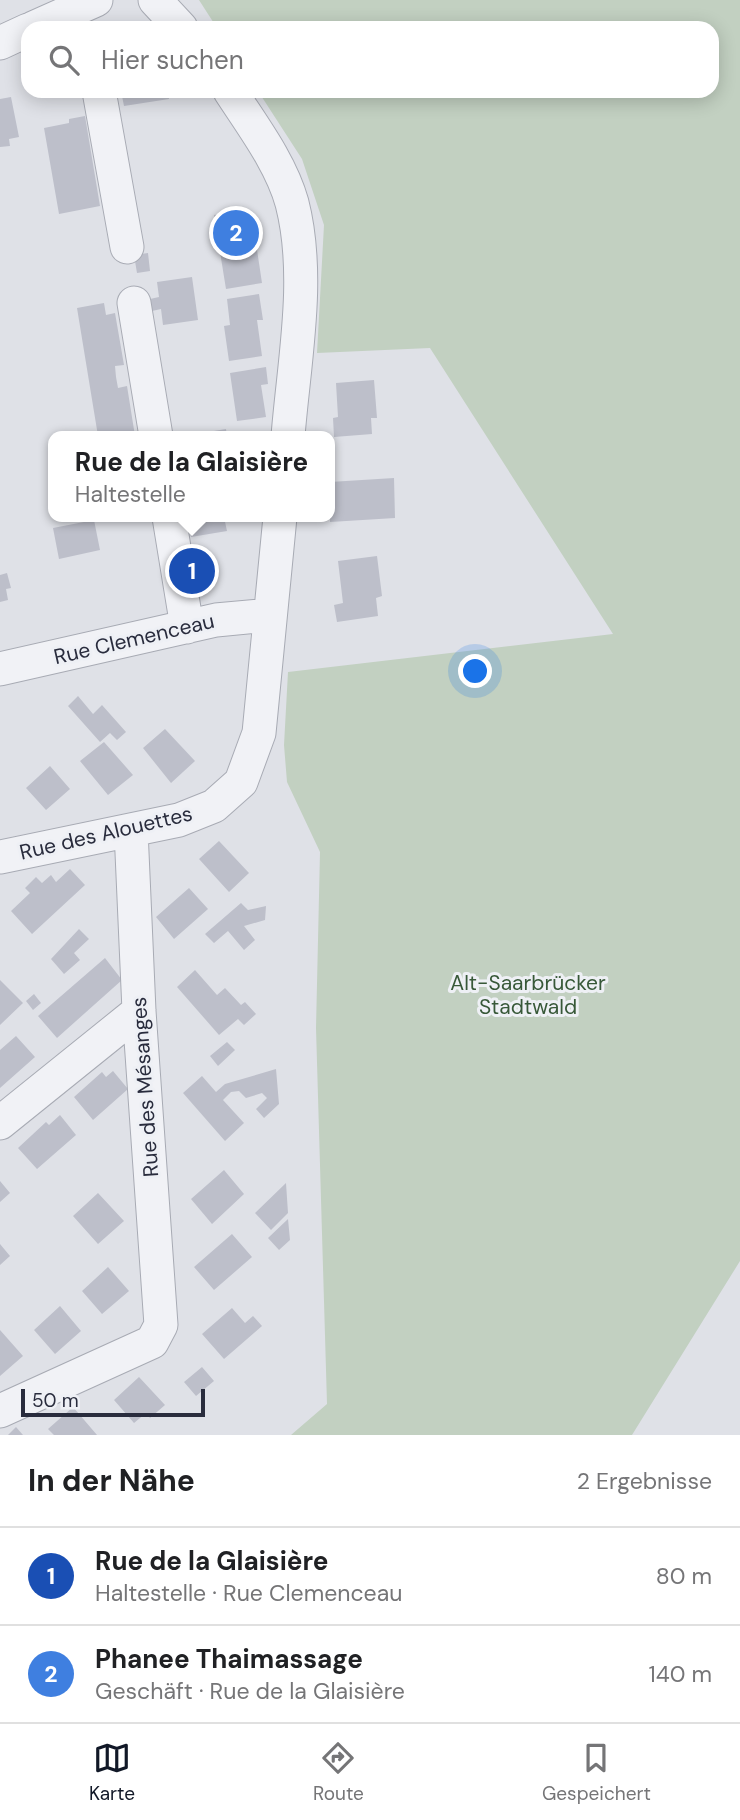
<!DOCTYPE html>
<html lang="de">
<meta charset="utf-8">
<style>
:root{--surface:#fff;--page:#f2f2f2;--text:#202124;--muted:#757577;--line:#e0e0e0;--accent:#111827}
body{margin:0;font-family:"DM Sans",sans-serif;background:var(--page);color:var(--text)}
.scale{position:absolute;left:21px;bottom:18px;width:184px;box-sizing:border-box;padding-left:7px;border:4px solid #292c3d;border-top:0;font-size:19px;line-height:24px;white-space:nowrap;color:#292c3d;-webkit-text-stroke:5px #eef0f5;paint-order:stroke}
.you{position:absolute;left:476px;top:672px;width:24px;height:24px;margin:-18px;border:5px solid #fff;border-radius:50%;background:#1a73e8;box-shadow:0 0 0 10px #1a73e833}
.badge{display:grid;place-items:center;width:46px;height:46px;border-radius:50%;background:var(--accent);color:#fff;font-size:23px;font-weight:700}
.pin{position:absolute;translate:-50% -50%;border:4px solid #fff;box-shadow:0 2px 7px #0006}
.popup{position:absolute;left:48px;top:431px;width:287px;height:91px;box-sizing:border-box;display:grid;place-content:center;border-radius:14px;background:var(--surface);filter:drop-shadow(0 2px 5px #0005);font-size:23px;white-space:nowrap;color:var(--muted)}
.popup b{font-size:26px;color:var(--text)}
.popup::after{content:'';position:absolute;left:50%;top:100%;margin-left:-14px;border:14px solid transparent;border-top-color:var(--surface)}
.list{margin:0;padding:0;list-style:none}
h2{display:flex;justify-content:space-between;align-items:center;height:91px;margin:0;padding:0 28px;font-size:30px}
h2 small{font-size:23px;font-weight:400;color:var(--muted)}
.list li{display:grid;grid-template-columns:46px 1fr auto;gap:21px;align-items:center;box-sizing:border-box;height:98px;padding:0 28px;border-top:2px solid var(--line)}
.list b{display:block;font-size:26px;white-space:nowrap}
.list p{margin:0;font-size:23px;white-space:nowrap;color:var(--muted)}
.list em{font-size:23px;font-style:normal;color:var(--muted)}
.icon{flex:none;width:38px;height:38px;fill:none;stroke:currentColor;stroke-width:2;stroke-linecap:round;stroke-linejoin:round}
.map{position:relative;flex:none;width:740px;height:1435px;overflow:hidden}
.search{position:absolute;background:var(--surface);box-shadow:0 4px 18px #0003;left:21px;right:21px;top:21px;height:77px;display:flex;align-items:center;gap:18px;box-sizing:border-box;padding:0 24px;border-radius:21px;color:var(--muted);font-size:26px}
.sheet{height:287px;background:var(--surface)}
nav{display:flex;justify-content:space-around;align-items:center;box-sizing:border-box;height:98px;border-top:2px solid var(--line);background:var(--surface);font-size:19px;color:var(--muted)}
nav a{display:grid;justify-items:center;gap:4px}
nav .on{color:var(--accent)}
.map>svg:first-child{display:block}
.green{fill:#c2d0c1}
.building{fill:#bdbfca}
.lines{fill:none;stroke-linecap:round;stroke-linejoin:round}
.minor-casing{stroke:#a8abb4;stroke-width:35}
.minor{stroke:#f1f2f6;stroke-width:33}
.labels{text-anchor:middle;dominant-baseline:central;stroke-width:6;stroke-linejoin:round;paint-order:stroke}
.street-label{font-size:21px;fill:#292c3d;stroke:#eef0f5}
.park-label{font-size:21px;fill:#375838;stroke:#eef0f5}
</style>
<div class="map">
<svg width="740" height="1435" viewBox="0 0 740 1435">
<rect width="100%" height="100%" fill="#dfe1e7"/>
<path class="green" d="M199,0H740V1261L632,1435H291L327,1404L316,1028L320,852L287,782L284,745L288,672L613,634L430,348L317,353L324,225L302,159L258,91H712V28H217Z"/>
<path class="building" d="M121,91H168L169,99L124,106Z
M11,97L19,137L9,139L10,146L0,147V99Z
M85,116L100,206L59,214L44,128L69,123V119Z
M251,210L262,283L226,289L214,215Z
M148,253L150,271L137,273L134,255Z
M192,277L198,320L163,325L161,309L152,311L150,299L159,297L157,282Z
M259,294L263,320H257L262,356L229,361L224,326L230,325L227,299Z
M104,303L106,315L115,313L124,365L115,366L116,377L118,388L127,386L135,436H98L77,308Z
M266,367L268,384L261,385L266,417L237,421L230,373Z
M374,380L377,418H371L372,434L334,437L333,418L338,417L336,383Z
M226,429L227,436H203L202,433Z
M394,478L395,518L330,522V482Z
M188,517H224L227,531L191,537Z
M94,520L100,550L59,559L53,528Z
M377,556L382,596L376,598L378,616L337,622L334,605L343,603L338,561Z
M7,573L11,588L6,589L8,600L0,602V575Z
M78,696L93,714L102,705L126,732L117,740L110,733L100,742L68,706Z
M165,729L195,761L171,783L143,748Z
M104,742L133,775L108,795L80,761Z
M50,766L70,789L46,810L26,788Z
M219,841L249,873L229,892L199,859Z
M70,869L85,885L32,934L11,911L30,893L25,888L36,877L42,883L51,875L56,882Z
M189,888L208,909L174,939L156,917Z
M241,903L248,910L266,906L265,920L244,926L255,940L244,950L228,931L214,943L205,934Z
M79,929L89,939L74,953L80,960L64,974L51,959Z
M105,958L122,980L57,1038L38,1016Z
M195,970L217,995L225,988L241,1005L245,1002L256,1014L244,1025L238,1019L219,1035L177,987Z
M0,980L23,1003L0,1025Z
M34,994L41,1003L33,1010L26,1001Z
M16,1036L35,1057L0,1088V1050Z
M227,1042L235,1050L218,1066L210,1056Z
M276,1069L279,1104L264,1118L256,1109L267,1098L262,1093L246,1098L239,1091L231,1092L223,1100L244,1123L225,1141L183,1093L202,1076L216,1092L225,1084Z
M113,1071L128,1089L93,1120L74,1097L102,1072L106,1077Z
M60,1115L76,1135L37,1169L18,1148L46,1122L49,1125Z
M224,1170L244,1194L212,1224L191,1199Z
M0,1181L10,1193L0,1202Z
M286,1183L288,1213L271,1230L255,1213Z
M98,1193L124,1221L98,1244L73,1216Z
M288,1219L290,1240L279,1250L268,1238Z
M232,1234L252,1257L214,1290L194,1267Z
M0,1244L10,1256L0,1265Z
M108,1267L129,1291L102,1314L82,1291Z
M60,1306L81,1331L55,1354L34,1330Z
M232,1308L245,1323L253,1316L262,1326L224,1359L202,1334Z
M0,1330L23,1356L0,1376Z
M202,1367L214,1381L196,1396L184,1382Z
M139,1377L165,1405L150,1418L146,1413L134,1423L114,1400Z
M73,1407L97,1435H54L48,1429Z
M16,1427L23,1435H8Z"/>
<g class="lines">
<defs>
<path id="minor" d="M155,0L181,28
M33,28L96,0
M0,43L28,30
M99,91L127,247
M230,91C252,125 281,163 292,203C311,277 294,361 288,436
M134,303L156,436
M169,517L187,627
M0,669L216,620L270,615
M0,857L179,820L214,806L241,782L259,733L280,517
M0,1123L139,1011
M0,1411L152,1342L161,1325L139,1011L131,830"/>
</defs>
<use href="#minor" class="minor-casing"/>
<use href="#minor" class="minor"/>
</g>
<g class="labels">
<g class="street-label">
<text transform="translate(134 639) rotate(-13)">Rue Clemenceau</text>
<text transform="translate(106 833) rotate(-13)">Rue des Alouettes</text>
<text transform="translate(145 1087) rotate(-94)">Rue des Mésanges</text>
</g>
<g class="park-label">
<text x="528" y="983">Alt-Saarbrücker<tspan x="528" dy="24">Stadtwald</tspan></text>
</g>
</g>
</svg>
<div class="scale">50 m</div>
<div class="you"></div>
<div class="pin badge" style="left:192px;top:571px;background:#1a4fb4">1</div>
<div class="popup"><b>Rue de la Glaisière</b>Haltestelle</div>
<div class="pin badge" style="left:236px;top:233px;background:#3f7fe0">2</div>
<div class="search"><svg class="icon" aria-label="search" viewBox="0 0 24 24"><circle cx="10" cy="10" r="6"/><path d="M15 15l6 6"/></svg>Hier suchen</div>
</div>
<section class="sheet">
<h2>In der Nähe<small>2 Ergebnisse</small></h2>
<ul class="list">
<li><span class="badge" style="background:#1a4fb4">1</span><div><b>Rue de la Glaisière</b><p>Haltestelle · Rue Clemenceau</p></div><em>80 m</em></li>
<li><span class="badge" style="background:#3f7fe0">2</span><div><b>Phanee Thaimassage</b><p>Geschäft · Rue de la Glaisière</p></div><em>140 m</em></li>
</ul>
</section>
<nav>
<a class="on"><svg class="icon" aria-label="map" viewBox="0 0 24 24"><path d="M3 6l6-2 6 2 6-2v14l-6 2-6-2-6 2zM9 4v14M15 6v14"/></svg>Karte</a>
<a><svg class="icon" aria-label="directions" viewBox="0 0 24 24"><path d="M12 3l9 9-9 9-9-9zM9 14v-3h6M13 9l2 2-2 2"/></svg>Route</a>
<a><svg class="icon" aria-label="saved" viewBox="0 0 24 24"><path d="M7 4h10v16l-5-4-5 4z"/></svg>Gespeichert</a>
</nav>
